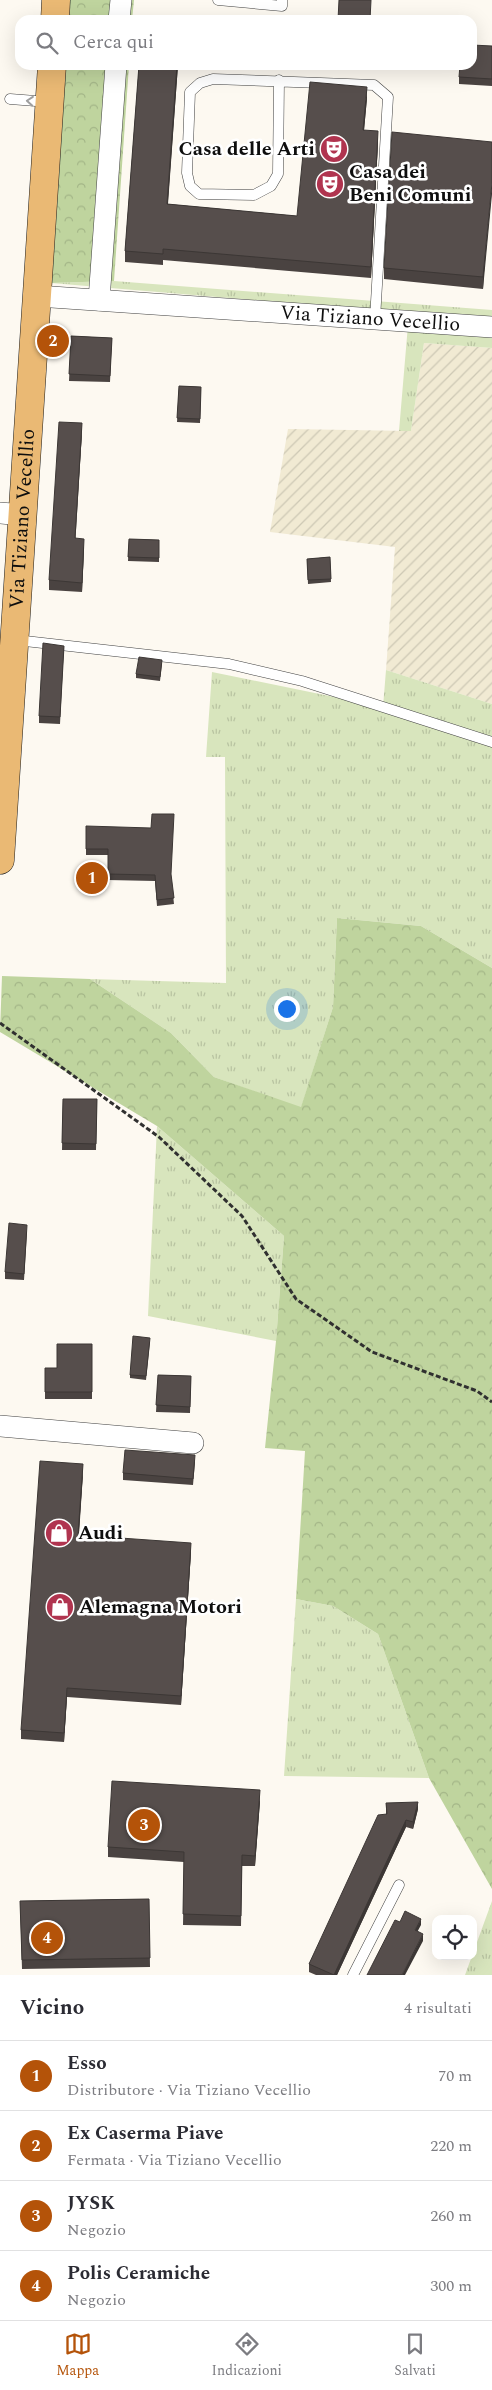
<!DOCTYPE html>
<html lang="it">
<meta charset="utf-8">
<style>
:root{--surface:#fff;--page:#f7f7f7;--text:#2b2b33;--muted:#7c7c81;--line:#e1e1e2;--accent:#b45309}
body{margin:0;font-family:Spectral,serif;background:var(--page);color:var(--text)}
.controls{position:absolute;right:15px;bottom:15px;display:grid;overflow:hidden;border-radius:10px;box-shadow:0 5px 20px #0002}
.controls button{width:45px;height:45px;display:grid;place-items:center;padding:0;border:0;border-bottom:1px solid var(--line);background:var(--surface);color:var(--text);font:25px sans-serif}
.you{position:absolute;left:286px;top:1008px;width:18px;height:18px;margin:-12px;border:4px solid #fff;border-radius:50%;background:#1a73e8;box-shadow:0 0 0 8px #1a73e833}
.badge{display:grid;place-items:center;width:32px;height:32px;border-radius:50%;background:var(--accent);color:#fff;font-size:16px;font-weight:700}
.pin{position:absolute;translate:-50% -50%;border:2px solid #fff;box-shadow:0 1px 5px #0006}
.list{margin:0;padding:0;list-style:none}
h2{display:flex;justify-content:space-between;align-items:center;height:65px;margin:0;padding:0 20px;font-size:21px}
h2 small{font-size:16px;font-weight:400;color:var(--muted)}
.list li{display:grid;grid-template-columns:32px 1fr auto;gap:15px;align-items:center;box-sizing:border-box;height:70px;padding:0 20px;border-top:1px solid var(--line)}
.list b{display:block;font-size:19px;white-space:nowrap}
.list p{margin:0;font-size:16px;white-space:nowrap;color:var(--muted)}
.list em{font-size:16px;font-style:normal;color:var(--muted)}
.icon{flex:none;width:28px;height:28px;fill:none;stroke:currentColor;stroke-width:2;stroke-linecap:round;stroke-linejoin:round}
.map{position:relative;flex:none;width:492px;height:1975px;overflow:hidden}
.search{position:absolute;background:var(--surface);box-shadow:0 5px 20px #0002;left:15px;right:15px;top:15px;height:55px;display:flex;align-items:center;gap:12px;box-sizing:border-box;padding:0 18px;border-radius:15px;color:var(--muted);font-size:19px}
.sheet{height:345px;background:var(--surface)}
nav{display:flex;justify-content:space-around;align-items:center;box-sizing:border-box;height:70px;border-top:1px solid var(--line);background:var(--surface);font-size:14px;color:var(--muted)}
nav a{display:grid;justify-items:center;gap:2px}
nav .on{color:var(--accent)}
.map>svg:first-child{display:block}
.farmland{fill:url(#farmland-furrows)}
.grass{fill:url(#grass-tufts)}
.forest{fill:url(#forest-crowns)}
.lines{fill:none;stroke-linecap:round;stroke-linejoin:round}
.service-casing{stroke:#414141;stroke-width:11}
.minor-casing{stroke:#414141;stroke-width:22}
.primary-casing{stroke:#1f1f1f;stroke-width:29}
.path{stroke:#303030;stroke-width:3;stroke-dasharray:5 2.5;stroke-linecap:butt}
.service{stroke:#fff;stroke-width:10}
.minor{stroke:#fff;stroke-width:21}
.primary{stroke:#eab974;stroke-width:28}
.wall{fill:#4a4341}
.shaded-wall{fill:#3c3735}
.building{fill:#564e4c;stroke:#3c3735}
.oneway{stroke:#9f9f9f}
.labels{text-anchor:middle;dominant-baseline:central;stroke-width:5;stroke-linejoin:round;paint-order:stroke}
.poi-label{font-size:20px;font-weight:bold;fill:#0e0e0e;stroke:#fff;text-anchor:start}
.street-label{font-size:20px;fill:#0e0e0e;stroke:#fff}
</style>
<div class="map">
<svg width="492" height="1975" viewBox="0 0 492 1975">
<defs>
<pattern id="farmland-furrows" width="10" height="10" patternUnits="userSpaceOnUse" patternTransform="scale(1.25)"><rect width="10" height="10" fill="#f1ead3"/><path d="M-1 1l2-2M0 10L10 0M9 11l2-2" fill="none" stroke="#cdc8b4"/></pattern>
<pattern id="grass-tufts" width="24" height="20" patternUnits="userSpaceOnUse" patternTransform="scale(1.25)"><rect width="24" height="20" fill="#d8e5bd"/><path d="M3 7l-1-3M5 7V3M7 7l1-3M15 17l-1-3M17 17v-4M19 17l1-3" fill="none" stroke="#b8c3a1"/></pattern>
<pattern id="forest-crowns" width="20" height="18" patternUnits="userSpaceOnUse" patternTransform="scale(1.25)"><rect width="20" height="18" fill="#bfd49e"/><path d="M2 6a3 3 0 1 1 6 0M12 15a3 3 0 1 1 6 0" fill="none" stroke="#a3b587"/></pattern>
</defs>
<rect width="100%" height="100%" fill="#fdf9f1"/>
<path class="farmland" d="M424,343L492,348V704L386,670L395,547L270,532L288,429L411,431Z"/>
<path class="grass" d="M114,281L492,310V348L424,343L411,431H399L409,313L51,283Z
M386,670L492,704V968L421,926L337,918L333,1007L301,1108L214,1077L171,1033L90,979L226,983L225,757H206L212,672L383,707Z
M157,1126L284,1236L276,1341L148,1316Z
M296,1599L333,1606L378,1634L429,1778L284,1776Z
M492,1901V1975H465Z"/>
<path class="forest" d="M44,0H134L132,20H43Z
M40,65H129L114,281L51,283Z
M337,918L421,926L492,968V1889L429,1778L378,1634L333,1606L296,1599L305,1451L265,1448L276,1341L284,1236L157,1126L0,1032L2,976L90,979L171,1033L214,1077L301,1107L333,1007Z"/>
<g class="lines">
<defs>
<path id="service" d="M218,0L282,6V0
M279,80L278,174L271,186L254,195L199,194L190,186L187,173L190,92L200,83L213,79L374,85L388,97L375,319
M10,99L49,102
M16,640L229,664L302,681L492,742
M353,1975L399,1885"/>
<g id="minor">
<path d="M119,20L121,0"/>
<path id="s1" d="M37,296L492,327"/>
<path d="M99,300L116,65"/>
<path d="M0,513L23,515"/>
<path d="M0,1426L193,1443"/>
</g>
<g id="primary">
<path d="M55,20L56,0"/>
<path id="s2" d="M0,860L52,65"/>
</g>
</defs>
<use href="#service" class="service-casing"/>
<use href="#minor" class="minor-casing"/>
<use href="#primary" class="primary-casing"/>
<path class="path" d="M0,1023L159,1137L242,1216L296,1299L372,1352L477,1391L492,1402"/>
<use href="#service" class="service"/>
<use href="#minor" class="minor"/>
<use href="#primary" class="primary"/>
</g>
<path class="wall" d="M492,46V86L459,84V77Z
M139,65H178L168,204L297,216L367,98L364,130L378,142L371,278L163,260V265L125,262V251Z
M338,65H368V66Z
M492,142L483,289L384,279V268Z
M71,336L112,338L110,382L69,381Z
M179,386L201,387L200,423L177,422Z
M82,432L75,538L84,548L82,592L49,590V580Z
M129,539L159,540V562L128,561Z
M330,557L331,582L308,584L307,559Z
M64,646L60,724L39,723V716Z
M162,663L160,681L136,678V674Z
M86,826L171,876L174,904L157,906L155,881L108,880V855H86Z
M63,1099H97L96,1150H62Z
M27,1231L24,1280L5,1279V1272Z
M150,1341L146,1380L130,1378V1375Z
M92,1344V1399H45V1368H57Z
M158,1375L191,1376L190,1413L156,1412Z
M195,1462L193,1485L123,1480V1473Z
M83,1473L79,1535L191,1552L181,1705L67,1697L64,1742L21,1739V1730Z
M260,1801L255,1866H242L241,1926L183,1925L184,1862L108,1857V1847Z
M386,1803L418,1809L413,1829L406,1827L337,1975H316L309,1972V1964L386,1814Z
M149,1899L150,1967L22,1969L20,1901Z"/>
<path class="shaded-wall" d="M177,65H178L167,214V204Z
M367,87V98L363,141V130Z
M378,131V142L371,278V267Z
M492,183V194L483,289V277Z
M82,423V432L75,547V538Z
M84,539V548L82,592V583Z
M83,1464V1473L78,1544V1535Z
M191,1543V1552L181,1705V1696Z
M67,1688V1697L64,1742V1733Z
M260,1790V1801L255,1866V1856Z
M418,1802V1809L413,1829V1822Z
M406,1820V1827L337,1975H334Z
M421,1919V1925L415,1936V1930Z
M423,1934V1941L405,1975H402Z"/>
<path class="building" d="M339,0H371L370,20H338Z
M191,18L215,20H191Z
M472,45L492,46V79L459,77L460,65H472Z
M139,65H177L167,204L297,216L310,82L367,87L363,130L378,131L371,267L163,249V254L125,251Z
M392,132L492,142V183L483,277L384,268Z
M71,336L112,338L110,376L69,374Z
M179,386L201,387L200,419L177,418Z
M59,422L82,423L75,538L84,539L82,583L49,580Z
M129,539L159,540V558L128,557Z
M330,557L331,579L308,580L307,559Z
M43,643L64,646L60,717L39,716Z
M139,657L162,660L160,677L136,674Z
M152,814H174L171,874L174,898L157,900L155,875L108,874V849H86V826L151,828Z
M63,1099H97L96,1144L62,1143Z
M9,1223L27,1225L24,1274L5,1272Z
M133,1336L150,1338L146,1376L130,1375Z
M57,1344H92V1392H45V1368H57Z
M158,1375L191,1376L190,1407L156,1405Z
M125,1450L195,1455L193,1479L123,1473Z
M40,1461L83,1464L78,1535L191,1543L181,1696L67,1688L64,1733L21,1730Z
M112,1781L260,1790L255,1856L242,1855L241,1916L183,1914L184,1852L108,1847Z
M418,1802L413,1822L406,1820L334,1975L309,1964L378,1815L387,1814L386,1803Z
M149,1899L150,1958L22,1960L20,1901Z
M405,1911L421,1919L415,1930L423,1934L402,1975H367L395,1920L400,1922Z"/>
<defs><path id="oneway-chevron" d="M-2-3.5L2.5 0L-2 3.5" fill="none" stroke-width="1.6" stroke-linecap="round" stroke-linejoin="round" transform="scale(1.25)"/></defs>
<use class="oneway" href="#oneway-chevron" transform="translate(30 101) rotate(-175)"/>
<defs>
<symbol id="theatre-disc" viewBox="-11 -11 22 22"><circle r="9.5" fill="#b0344f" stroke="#fff"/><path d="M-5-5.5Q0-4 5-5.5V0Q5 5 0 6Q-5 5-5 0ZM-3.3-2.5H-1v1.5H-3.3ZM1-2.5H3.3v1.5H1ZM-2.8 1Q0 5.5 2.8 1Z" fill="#fff"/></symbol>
<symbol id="shop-disc" viewBox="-11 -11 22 22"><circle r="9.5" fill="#b0344f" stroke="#fff"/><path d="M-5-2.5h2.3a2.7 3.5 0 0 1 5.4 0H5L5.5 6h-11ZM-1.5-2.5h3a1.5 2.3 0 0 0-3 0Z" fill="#fff"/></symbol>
</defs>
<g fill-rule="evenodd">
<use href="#theatre-disc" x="318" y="133" width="32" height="32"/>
<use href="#theatre-disc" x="314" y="168" width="32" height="32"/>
<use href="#shop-disc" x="43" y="1517" width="32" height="32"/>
<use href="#shop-disc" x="44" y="1591" width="32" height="32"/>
</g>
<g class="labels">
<g class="poi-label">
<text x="315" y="149" text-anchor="end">Casa delle Arti</text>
<text x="349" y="172">Casa dei<tspan x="349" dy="23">Beni Comuni</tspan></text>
<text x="78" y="1533">Audi</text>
<text x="79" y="1607">Alemagna Motori</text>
</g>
<g class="street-label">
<text stroke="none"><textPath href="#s1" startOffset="334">Via Tiziano Vecellio</textPath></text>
<text stroke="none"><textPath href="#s2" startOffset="342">Via Tiziano Vecellio</textPath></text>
</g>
</g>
</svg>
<div class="controls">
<button><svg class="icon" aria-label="locate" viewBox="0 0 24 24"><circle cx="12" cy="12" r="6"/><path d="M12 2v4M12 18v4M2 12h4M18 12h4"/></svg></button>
</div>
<div class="you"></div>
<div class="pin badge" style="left:92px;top:878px">1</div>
<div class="pin badge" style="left:53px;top:341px">2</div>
<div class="pin badge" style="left:144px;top:1825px">3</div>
<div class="pin badge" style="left:47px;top:1938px">4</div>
<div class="search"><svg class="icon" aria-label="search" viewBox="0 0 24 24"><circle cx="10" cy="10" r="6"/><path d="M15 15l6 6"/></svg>Cerca qui</div>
</div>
<section class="sheet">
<h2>Vicino<small>4 risultati</small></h2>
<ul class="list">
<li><span class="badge">1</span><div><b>Esso</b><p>Distributore · Via Tiziano Vecellio</p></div><em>70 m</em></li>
<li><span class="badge">2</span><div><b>Ex Caserma Piave</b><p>Fermata · Via Tiziano Vecellio</p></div><em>220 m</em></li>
<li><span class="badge">3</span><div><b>JYSK</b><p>Negozio</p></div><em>260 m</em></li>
<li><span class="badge">4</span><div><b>Polis Ceramiche</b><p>Negozio</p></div><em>300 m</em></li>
</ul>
</section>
<nav>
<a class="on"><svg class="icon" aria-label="map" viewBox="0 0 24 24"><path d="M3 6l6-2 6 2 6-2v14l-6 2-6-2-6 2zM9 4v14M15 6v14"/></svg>Mappa</a>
<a><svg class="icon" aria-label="directions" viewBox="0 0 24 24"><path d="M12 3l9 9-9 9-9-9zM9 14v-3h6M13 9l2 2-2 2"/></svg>Indicazioni</a>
<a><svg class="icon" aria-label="saved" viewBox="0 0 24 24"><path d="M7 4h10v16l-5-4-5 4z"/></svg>Salvati</a>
</nav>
